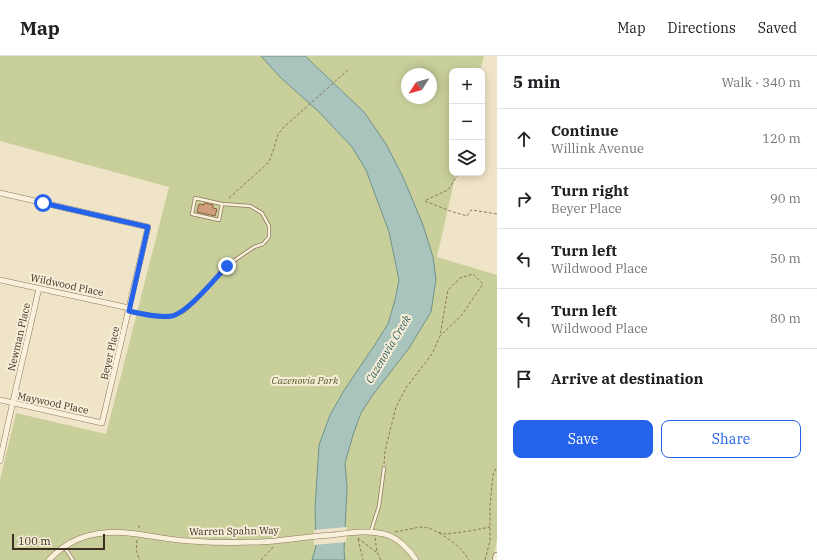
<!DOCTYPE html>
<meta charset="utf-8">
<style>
:root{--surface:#fff;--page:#f2f2f2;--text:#202124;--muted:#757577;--line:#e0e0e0;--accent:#2563eb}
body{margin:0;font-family:"IBM Plex Serif",serif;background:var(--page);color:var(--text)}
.controls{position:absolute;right:12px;top:12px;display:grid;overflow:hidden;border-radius:8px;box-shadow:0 2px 10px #0003}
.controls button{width:36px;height:36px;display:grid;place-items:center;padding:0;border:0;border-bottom:1px solid var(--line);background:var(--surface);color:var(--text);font:20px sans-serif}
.compass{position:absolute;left:401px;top:12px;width:36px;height:36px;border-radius:50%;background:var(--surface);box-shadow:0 2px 10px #0003;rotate:234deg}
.scale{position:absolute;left:12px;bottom:10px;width:93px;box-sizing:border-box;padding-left:4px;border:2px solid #3d2e20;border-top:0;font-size:11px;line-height:14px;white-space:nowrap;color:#3d2e20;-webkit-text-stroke:3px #f7eed8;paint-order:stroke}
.stop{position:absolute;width:12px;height:12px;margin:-9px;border:3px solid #2563eb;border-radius:50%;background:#fff}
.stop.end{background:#2563eb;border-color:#fff;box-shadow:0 1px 4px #0008}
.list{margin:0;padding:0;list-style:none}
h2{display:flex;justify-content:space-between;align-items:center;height:52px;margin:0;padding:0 16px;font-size:17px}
h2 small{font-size:13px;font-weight:400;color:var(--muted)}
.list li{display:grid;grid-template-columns:26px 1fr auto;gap:12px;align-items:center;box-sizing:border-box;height:60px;padding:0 16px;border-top:1px solid var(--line)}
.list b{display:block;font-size:15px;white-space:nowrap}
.list p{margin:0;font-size:13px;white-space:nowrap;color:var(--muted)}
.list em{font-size:13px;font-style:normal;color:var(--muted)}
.actions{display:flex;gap:8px;padding:12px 16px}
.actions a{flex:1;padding:9px 0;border:1px solid var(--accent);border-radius:8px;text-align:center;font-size:14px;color:var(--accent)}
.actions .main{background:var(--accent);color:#fff}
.icon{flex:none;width:22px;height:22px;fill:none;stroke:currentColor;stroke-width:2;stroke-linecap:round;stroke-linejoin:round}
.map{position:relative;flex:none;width:497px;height:504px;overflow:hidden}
header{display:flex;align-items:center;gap:24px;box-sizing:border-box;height:56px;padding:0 20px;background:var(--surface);border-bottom:1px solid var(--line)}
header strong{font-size:19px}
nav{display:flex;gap:22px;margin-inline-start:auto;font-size:14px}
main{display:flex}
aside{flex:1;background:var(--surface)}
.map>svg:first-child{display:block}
.green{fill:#c9cf9b;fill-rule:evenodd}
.water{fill:#a9c4bc;stroke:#6f938a}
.pier{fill:#f0e4c8}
.building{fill:#cf9f7d;stroke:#8d5f41}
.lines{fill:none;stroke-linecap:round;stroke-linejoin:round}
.lane-casing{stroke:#8d765c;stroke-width:4}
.street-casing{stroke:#8d765c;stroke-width:6}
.secondary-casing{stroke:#6f573f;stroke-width:8}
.path{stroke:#8d765c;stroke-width:1;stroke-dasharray:3 2;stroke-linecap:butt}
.lane{stroke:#faf1dc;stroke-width:2.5}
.street{stroke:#faf1dc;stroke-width:5}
.secondary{stroke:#faf1dc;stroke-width:7}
.route{stroke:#2563eb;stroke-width:5}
.labels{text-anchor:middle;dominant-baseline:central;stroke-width:4;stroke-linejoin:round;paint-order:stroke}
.street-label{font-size:10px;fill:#3d2e20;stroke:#f7eed8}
.park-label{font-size:10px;font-style:italic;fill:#4d5a26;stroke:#f7eed8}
.water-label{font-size:11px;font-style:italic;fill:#2f5d5a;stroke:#f7eed8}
</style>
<header>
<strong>Map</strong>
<nav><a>Map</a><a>Directions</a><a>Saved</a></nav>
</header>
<main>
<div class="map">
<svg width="497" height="504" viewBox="0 0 497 504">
<rect width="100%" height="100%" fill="#f0e4c8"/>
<path class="green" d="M0,0H484L480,15H452V117H456L437,201L497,219V484L493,504H0V424L16,357L106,378L169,131L0,85ZM407,18H431V42H407Z"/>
<path class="water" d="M261,0H305L364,56L386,88L403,121L423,169L433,201L436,223L431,256L409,292L372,340L361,357L353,379L345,407L347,431L344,495L345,504H312L316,490L315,453L319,389L330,359L343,336L374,290L388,268L395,244L399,224L389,176L366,114L352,91L318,55L281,22Z"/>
<path class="pier" d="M347,471L346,486L314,489V474Z"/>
<path class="building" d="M204,147L213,149V152L217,153L215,160L197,156L199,148L204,149Z"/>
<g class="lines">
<defs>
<path id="lane" d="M129,255L157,260H173L184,255L196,244L227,210L235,204L254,191L263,188L269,181V170L262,157L250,150L222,148L195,142L192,158L219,164L222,148
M371,475L379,450L384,412
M65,492L73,504"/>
<path id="street" d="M0,137L148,171L102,367L0,344
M0,224L129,252
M0,405C12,347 26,290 39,232
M49,504C61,491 78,481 96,478C128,472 158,484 190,485C218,487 247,487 275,485C294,483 313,480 332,479C349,477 368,474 384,478C397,481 409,493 416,504"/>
<path id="secondary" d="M496,504L497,500"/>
</defs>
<use href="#lane" class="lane-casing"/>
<use href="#street" class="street-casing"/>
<use href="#secondary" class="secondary-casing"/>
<path class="path" d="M229,142L269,106L273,95L278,78L285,70L348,14
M426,144L448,134L457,120L458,117
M425,145L450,155L467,160L471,154H472L497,158
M384,408L385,395L396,351L406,332L432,298L440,280L448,234L460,222L473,218L483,228L461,260L440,280
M139,472V467
M395,476L420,471L429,472L437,476L447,478L469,475L490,471
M439,477C452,485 461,491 469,504
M358,482L376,496
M375,482L377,496L381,504
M358,483L363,504
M137,484C136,491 136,497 140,504
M261,504L273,491
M485,504L490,485V449L493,419L497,410"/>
<use href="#lane" class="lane"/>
<use href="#street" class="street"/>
<use href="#secondary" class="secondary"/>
</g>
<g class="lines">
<path class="route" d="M43,147L148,171L129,255C142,258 158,262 172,260C187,257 215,223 227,210"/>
</g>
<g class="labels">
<g class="street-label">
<text transform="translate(67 229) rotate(12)">Wildwood Place</text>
<text transform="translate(19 281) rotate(-77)">Newman Place</text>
<text transform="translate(110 297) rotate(-77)">Beyer Place</text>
<text transform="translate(53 347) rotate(12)">Maywood Place</text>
<text transform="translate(234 475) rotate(-1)">Warren Spahn Way</text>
</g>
<g class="park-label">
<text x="305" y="324">Cazenovia Park</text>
</g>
<g class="water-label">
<text transform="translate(388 293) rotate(-59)">Cazenovia Creek</text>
</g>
</g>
</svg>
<div class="controls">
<button>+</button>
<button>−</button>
<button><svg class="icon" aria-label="layers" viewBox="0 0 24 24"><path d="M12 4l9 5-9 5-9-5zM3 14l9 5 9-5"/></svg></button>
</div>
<svg class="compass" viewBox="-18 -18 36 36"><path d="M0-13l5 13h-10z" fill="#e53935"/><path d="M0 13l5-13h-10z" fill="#757577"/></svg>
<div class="scale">100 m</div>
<div class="stop" style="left:43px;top:147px"></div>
<div class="stop end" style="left:227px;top:210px"></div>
</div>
<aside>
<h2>5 min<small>Walk · 340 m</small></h2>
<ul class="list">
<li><svg class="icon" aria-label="ahead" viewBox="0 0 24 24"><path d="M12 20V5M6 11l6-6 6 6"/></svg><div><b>Continue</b><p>Willink Avenue</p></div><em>120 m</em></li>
<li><svg class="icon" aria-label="right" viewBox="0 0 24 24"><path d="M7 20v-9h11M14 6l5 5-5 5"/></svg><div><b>Turn right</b><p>Beyer Place</p></div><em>90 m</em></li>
<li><svg class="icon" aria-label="left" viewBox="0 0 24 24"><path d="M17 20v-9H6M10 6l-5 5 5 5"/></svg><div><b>Turn left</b><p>Wildwood Place</p></div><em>50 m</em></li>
<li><svg class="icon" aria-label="left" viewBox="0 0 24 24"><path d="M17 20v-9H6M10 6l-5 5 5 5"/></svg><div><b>Turn left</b><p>Wildwood Place</p></div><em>80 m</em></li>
<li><svg class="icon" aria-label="arrive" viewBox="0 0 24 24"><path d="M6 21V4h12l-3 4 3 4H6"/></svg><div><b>Arrive at destination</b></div></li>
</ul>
<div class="actions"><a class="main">Save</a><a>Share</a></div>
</aside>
</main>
